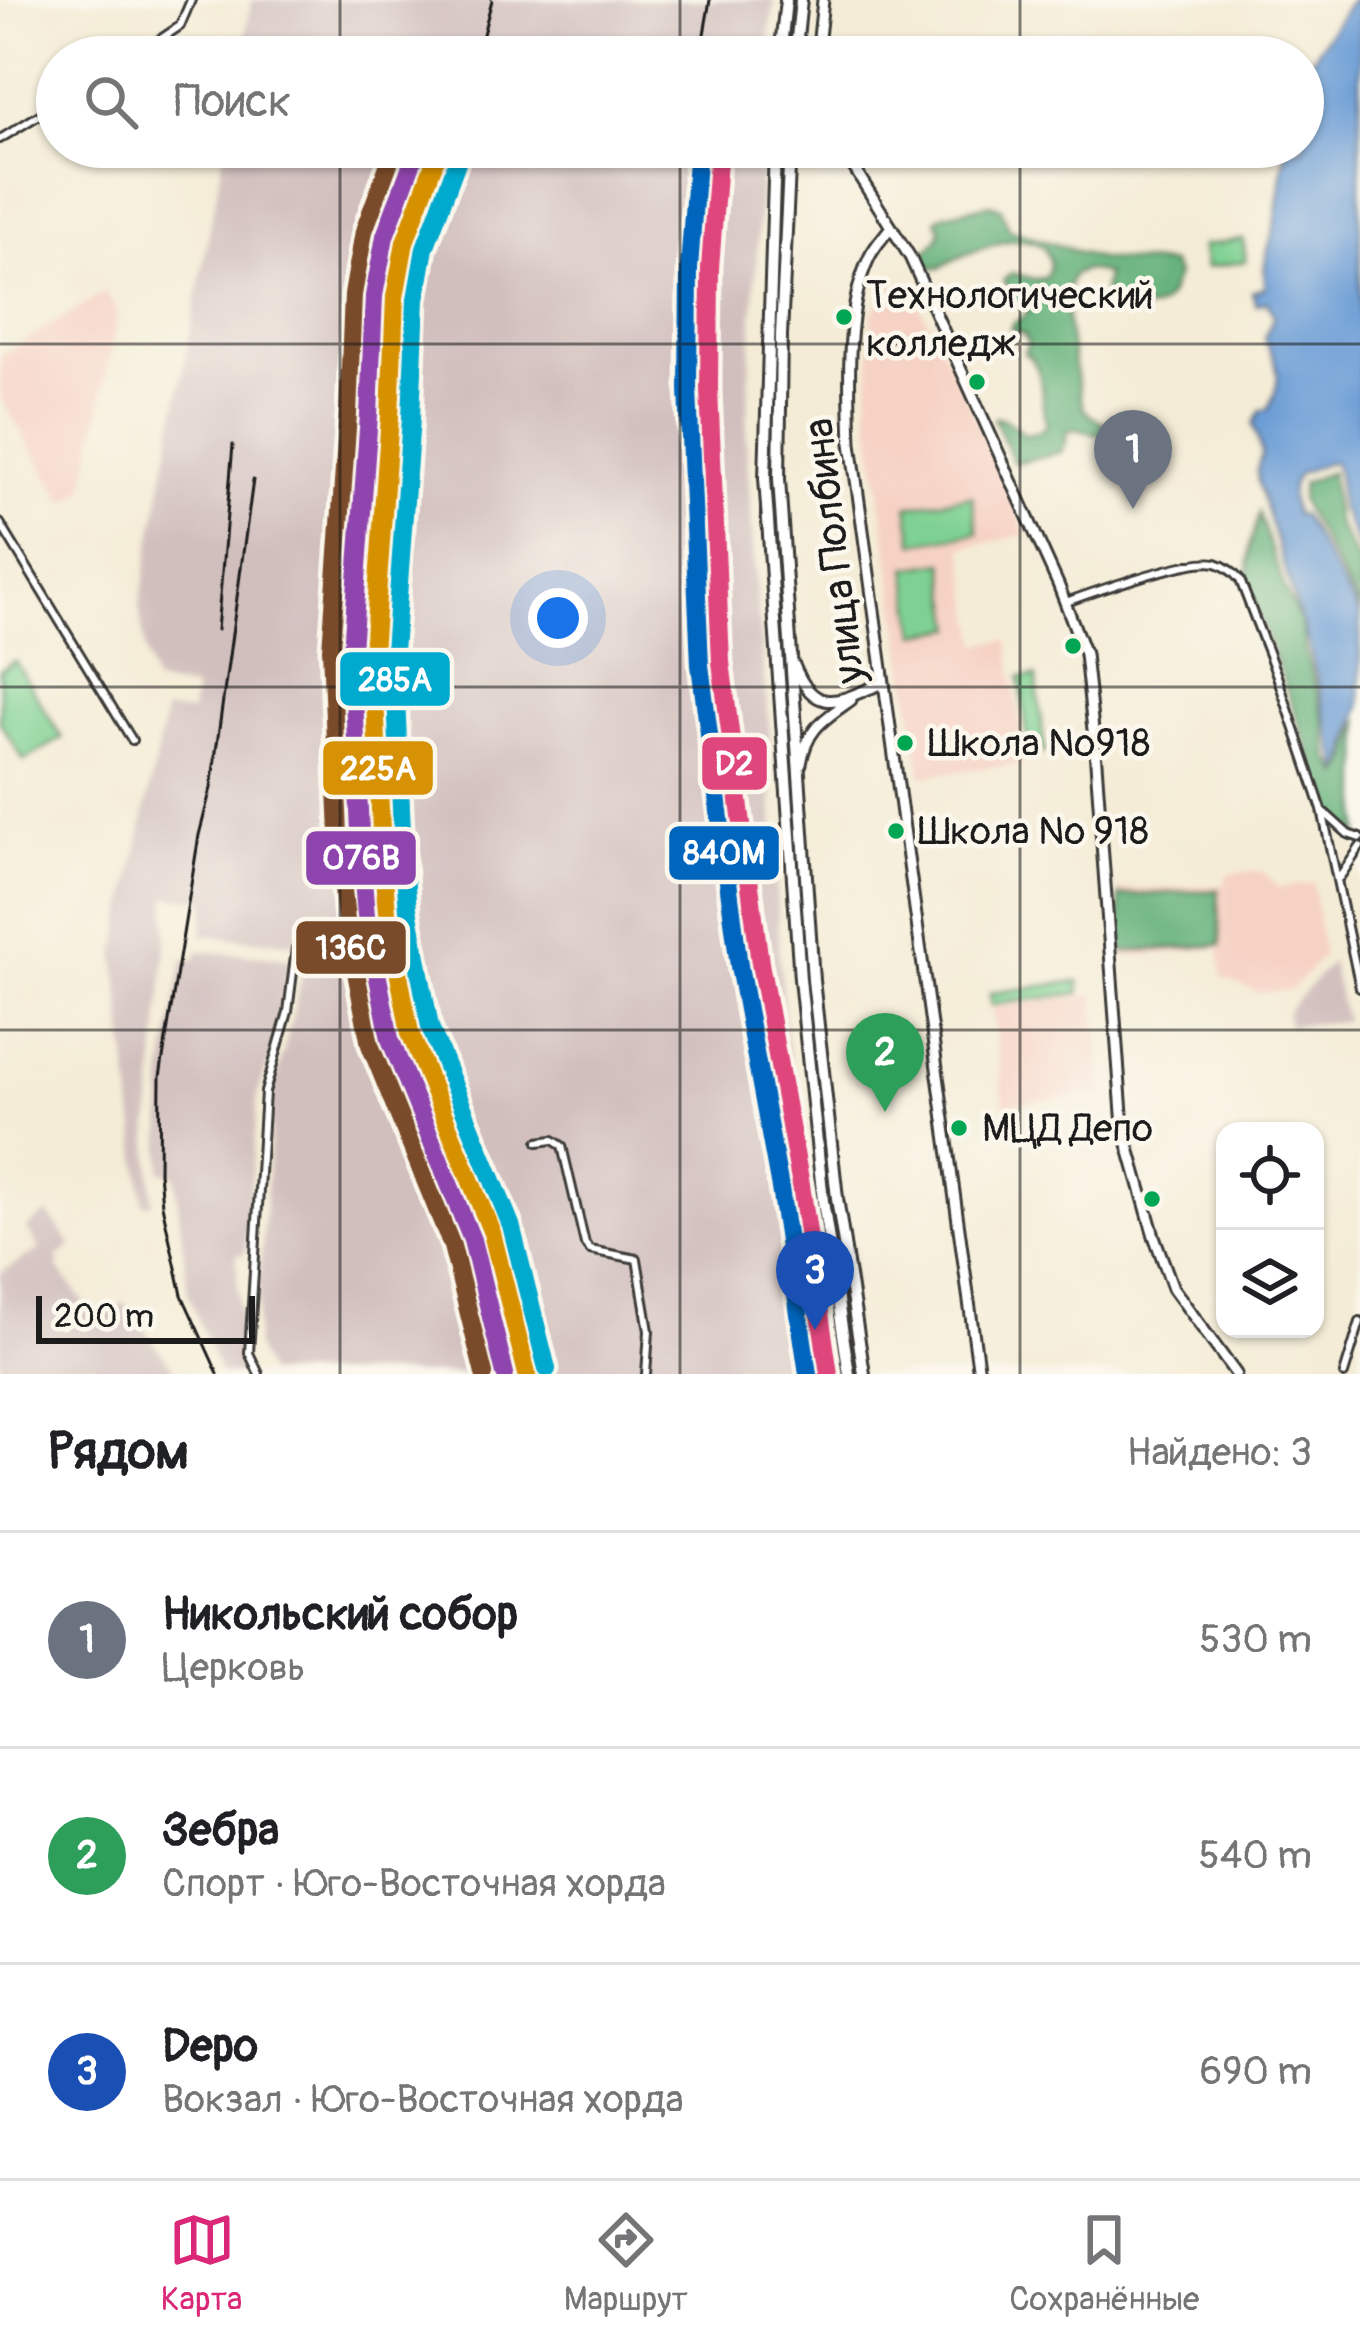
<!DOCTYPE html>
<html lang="ru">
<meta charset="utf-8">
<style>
:root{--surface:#fff;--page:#f2f2f2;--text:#202124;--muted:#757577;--line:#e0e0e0;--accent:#db2777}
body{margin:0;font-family:Pangolin,sans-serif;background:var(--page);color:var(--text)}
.controls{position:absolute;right:36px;bottom:36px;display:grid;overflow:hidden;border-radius:24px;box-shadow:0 3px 9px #0004}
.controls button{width:108px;height:108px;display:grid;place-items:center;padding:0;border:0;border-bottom:3px solid var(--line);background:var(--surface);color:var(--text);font:60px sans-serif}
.scale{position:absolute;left:36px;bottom:30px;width:219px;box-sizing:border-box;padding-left:12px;border:6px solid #1c1c1c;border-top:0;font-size:33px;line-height:42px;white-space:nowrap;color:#1c1c1c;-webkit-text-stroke:9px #fbf7ec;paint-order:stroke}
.you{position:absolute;left:558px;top:618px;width:42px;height:42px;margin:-30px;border:9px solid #fff;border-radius:50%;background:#1a73e8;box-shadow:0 0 0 18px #1a73e833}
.badge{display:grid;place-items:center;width:78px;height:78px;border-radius:50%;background:var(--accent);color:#fff;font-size:39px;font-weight:700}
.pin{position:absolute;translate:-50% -99px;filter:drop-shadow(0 3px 6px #0008)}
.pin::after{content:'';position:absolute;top:63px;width:42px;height:36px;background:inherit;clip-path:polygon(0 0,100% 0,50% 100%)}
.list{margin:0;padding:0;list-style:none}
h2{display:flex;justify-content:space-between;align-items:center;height:156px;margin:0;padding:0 48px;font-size:51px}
h2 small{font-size:39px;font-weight:400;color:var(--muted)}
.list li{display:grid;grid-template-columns:78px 1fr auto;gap:36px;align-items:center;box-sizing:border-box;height:216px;padding:0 48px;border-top:3px solid var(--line)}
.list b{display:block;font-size:45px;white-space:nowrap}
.list p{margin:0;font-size:39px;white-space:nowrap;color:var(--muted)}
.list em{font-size:39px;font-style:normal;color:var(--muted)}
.icon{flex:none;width:66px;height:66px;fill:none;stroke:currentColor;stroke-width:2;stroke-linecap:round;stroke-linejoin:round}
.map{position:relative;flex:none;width:1360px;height:1374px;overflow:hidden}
.search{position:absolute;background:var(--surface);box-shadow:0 3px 9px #0004;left:36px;right:36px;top:36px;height:132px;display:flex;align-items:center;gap:30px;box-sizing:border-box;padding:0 42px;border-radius:66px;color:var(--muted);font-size:45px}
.sheet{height:804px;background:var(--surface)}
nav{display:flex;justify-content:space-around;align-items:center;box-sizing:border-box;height:168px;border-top:3px solid var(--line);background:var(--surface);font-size:33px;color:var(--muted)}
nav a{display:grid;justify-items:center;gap:6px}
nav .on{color:var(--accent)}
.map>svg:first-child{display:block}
.built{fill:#f6d2c4}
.industrial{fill:#d1bfbe}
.green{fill:#7fd193;stroke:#4e7658;stroke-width:3}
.forest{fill:#67b37d;stroke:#42684c;stroke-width:3}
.water{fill:#6c9dd6;stroke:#445c79;stroke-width:3}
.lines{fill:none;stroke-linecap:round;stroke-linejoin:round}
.minor-casing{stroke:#3c3b38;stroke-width:12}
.secondary-casing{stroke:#3c3b38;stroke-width:15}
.primary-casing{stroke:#3c3b38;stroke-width:16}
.minor{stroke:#fff;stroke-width:6}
.secondary{stroke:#fff;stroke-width:9}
.primary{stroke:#fff;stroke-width:10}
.rail{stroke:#1c1c1c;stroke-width:3}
.rail-1-casing{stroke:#fbf7ec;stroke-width:27}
.rail-2-casing{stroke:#fbf7ec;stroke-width:27}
.rail-3-casing{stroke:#fbf7ec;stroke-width:27}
.rail-4-casing{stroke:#fbf7ec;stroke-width:27}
.rail-5-casing{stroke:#fbf7ec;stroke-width:27}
.rail-6-casing{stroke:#fbf7ec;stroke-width:27}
.rail-1{stroke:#df477c;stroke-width:18}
.rail-2{stroke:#0065bd;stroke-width:18}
.rail-3{stroke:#d69104;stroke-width:18}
.rail-4{stroke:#8e44ad;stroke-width:18}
.rail-5{stroke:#00a9ce;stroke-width:18}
.rail-6{stroke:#7a4b2a;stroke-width:18}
.grid{fill:none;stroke:#1c1c1c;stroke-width:3;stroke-opacity:0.55}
.bus-dot{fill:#00a651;stroke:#fbf7ec;stroke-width:4.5}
.labels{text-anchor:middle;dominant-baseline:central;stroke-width:9;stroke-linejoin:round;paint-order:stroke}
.bus-label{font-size:39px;fill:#1c1c1c;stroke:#fbf7ec;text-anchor:start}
.street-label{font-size:42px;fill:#1c1c1c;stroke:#fbf7ec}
.line-badge{stroke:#fbf7ec;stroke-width:4.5}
.badge-label{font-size:33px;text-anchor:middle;font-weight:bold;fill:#fff}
</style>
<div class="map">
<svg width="1360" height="1374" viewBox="0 0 1360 1374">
<rect width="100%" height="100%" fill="#fbf7ec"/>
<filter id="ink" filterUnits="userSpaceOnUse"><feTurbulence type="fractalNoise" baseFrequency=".00833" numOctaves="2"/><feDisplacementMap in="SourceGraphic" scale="24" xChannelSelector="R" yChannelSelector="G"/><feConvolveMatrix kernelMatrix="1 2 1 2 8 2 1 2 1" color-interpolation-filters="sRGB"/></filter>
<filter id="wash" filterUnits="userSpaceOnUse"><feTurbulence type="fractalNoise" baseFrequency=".004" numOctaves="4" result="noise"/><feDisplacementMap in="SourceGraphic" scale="48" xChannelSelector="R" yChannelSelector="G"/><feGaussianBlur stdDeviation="2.7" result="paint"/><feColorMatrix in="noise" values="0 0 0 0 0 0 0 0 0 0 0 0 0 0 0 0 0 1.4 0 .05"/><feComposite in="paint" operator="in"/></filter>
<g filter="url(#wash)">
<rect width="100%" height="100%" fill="#f4ecd6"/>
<path class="built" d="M894,284L909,285L958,380L1027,535L963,547L979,644L1008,640L1025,763L921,776L868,411L872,312Z
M105,292L118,312L84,491L65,503L0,397V356Z
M1263,871L1278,888L1313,883L1323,955L1291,990L1259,993L1222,977L1219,948L1122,957L1118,890L1224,885L1228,873Z
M1095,994L1103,1093L1004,1105L992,1008Z"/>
<path class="industrial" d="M252,0H775L765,57H241Z
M225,147H763L746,441L757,604L770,734L779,954L786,1039L801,1108V1121L805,1122L808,1152L806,1153L837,1374H520L507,1325L485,1329L499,1374H267L255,1346L273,1093L310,945L202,935L206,899L167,897V937L149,1138L153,1203L143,1204L116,956L165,711L191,713L194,689L154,683L145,650L139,607Z
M198,951L290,958L273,1048L258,1093L245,1253L236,1255L242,1356L247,1374H220L188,1293L175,1175L161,1172L163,1081L167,1050L183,960H195Z
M1331,962L1345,1021L1288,1026L1286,1012Z
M48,1213L72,1246L57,1257L60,1264L57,1267L96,1318L124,1303L178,1374H3L0,1370V1273L40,1249L26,1228Z"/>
<path class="green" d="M1243,239L1246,261L1206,268L1202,246Z
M972,496L978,533L914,543L908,506Z
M944,562L955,628L917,634L907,568Z
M15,661L62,738L24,761L0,722V670Z
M1036,676L1045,752L1029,754L1020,677Z
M1079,981L1080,993L991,1005L990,993Z"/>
<path class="forest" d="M991,204L1001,208L1009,229L1099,259L1171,264L1176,275C1172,283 1171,295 1164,302C1153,314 1122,311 1106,308L1103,296L1106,274L1085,270L1074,274C1055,297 1077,377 1083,408L1091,416L1111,427L1109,438L1077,429L1066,431V443L1061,452L1014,463L994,419L998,417L1008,421L1026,435L1037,432L1047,425C1037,399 1049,370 1024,353L1028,344L1024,334L1011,330L1012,325L1028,313L1023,304L1012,301L1010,290L1003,281L1012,273L1034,279L1045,278C1052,266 1051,258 1043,247C1034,242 1025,239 1014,240C998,242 951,258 940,268H929L924,254L937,240L941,230L936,220L945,214Z
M1331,472L1336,521L1360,565V609L1300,501L1302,483Z
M1259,514L1285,590L1301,623L1305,650L1325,722L1330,758L1341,776L1349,760L1360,719L1359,834L1337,820L1319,778L1247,582L1250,545Z
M1218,890L1221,945L1122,952L1119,896Z"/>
<path class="water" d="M1351,0H1360V551L1340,507L1338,473L1333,462C1321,462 1311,470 1299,473C1288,487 1289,499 1295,515L1301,514L1360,615V705L1346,759L1340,771L1308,643L1258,484L1257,470L1262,454L1253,424L1261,410H1267C1283,382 1280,366 1264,339L1274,316L1267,301L1256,305L1252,292L1266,287C1260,263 1272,242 1276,218C1280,194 1282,171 1286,147H1303V75L1307,65Z"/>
</g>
<g filter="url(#ink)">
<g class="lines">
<defs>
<path id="minor" d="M134,57L180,26L191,0
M0,139L57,104
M0,523L132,740
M1066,602C1094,592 1191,557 1216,563C1226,566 1234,573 1240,580L1276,673L1322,810L1360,988
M1325,813L1348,834L1360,838
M1340,877L1360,847
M538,1142L553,1140L562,1146L585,1244L590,1250L637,1259L649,1331L646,1374
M451,1217L503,1374
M259,1374L249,1353L265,1092L288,1012L296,948
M1344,1374L1360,1322"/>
<path id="secondary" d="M817,57L823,0
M841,147L910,257L1058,584L1085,654L1095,749L1123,1127L1154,1236L1173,1288L1236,1374
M891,227C883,237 874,247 869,258C845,308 849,388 851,443L979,1374
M794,665C816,719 840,700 883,683
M801,764C807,728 823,720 851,700"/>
<path id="primary" d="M780,57L786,0
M795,57L801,0
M775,147L765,478L800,979L823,1201L849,1374
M790,147L781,335L779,479L813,980L837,1198L864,1374"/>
</defs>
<use href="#minor" class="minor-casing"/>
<use href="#secondary" class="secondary-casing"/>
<use href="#primary" class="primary-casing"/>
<use href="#minor" class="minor"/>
<use href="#secondary" class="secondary"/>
<use href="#primary" class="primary"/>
<path class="rail" d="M477,57L492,0
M700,57L710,0
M688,147L686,240L688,317L708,661L749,964L768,1071L809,1374
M217,630L233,445
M398,981L382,762L378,653L394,444L400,296L408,253L423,208L451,147
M218,1374L182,1295L162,1205L159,1172L160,1077L199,835L211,788L253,480"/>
<defs>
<path id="rail-1" d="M719,147L710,268L709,389L721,662L760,963L801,1185L829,1374"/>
<path id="rail-2" d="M698,147L689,268L688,389L700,665L739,966L780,1188L808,1374"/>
<path id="rail-3" d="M440,147L405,242L395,297L390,416L373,652L382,854L387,912L410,1033L492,1233L527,1374"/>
<path id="rail-4" d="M418,147L385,236L374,296L369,415L352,650L361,856L366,916L390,1039L472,1240L505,1374"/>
<path id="rail-5" d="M460,154L425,248L416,299L411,418L394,652L403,853L408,909L430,1027L511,1225L547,1369"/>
<path id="rail-6" d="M395,147L364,231L353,295L348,414L331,649L340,858L346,920L370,1045L452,1246L484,1374"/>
</defs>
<use href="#rail-1" class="rail-1-casing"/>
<use href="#rail-2" class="rail-2-casing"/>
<use href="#rail-3" class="rail-3-casing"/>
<use href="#rail-4" class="rail-4-casing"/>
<use href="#rail-5" class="rail-5-casing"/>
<use href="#rail-6" class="rail-6-casing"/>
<use href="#rail-1" class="rail-1"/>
<use href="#rail-2" class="rail-2"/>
<use href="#rail-3" class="rail-3"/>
<use href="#rail-4" class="rail-4"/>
<use href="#rail-5" class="rail-5"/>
<use href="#rail-6" class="rail-6"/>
</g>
</g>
<path class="grid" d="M340,0V57M680,0V57M1020,0V57M340,147V1374M680,147V1374M1020,147V1374M0,344H1360M0,687H1360M0,1030H1360"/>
<g class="bus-dot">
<circle cx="844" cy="317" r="10"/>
<circle cx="977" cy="382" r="10"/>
<circle cx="1073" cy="646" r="10"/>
<circle cx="905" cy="743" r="10"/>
<circle cx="896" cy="831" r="10"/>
<circle cx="959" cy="1128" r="10"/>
<circle cx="1152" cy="1199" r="10"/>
</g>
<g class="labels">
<g class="bus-label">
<text x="866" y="295">Технологический<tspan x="866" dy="48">колледж</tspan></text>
<text x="928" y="743">Школа №918</text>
<text x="918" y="831">Школа № 918</text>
<text x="982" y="1128">МЦД Депо</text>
</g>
<g class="street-label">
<text transform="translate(835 551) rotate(-97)">улица Полбина</text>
</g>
</g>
<g class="line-badge">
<rect x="338" y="650" width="114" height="58" rx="12" fill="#00a9ce"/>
<rect x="700" y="735" width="69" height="57" rx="12" fill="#df477c"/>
<rect x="321" y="739" width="114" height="58" rx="12" fill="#d69104"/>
<rect x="667" y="824" width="114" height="58" rx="12" fill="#0065bd"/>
<rect x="304" y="829" width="114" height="58" rx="12" fill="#8e44ad"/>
<rect x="294" y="919" width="114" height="57" rx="12" fill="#7a4b2a"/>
</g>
<g class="badge-label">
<text x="395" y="691">285А</text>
<text x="734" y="775">D2</text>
<text x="378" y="780">225А</text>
<text x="724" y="864">840М</text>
<text x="361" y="869">076В</text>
<text x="351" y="959">136С</text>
</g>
</svg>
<div class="controls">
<button><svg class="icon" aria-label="locate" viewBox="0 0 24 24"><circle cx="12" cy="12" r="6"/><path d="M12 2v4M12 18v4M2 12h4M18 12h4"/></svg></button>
<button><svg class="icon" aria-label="layers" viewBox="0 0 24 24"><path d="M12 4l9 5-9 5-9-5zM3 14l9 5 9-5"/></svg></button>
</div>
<div class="scale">200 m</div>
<div class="you"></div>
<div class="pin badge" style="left:1133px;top:509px;background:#6b7280">1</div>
<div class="pin badge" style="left:885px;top:1112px;background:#2e9e5b">2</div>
<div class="pin badge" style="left:815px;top:1330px;background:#1a4fb4">3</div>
<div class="search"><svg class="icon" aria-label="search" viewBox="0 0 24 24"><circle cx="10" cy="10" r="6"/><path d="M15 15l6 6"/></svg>Поиск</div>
</div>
<section class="sheet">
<h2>Рядом<small>Найдено: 3</small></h2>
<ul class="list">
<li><span class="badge" style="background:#6b7280">1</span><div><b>Никольский собор</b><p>Церковь</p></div><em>530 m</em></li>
<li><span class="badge" style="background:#2e9e5b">2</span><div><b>Зебра</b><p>Спорт · Юго-Восточная хорда</p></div><em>540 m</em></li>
<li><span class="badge" style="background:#1a4fb4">3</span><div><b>Depo</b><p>Вокзал · Юго-Восточная хорда</p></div><em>690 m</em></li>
</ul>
</section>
<nav>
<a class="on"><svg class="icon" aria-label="map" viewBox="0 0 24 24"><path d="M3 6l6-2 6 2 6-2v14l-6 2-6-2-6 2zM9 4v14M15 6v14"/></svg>Карта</a>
<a><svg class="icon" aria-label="directions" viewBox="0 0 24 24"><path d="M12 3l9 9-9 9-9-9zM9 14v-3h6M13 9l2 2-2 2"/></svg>Маршрут</a>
<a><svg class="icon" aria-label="saved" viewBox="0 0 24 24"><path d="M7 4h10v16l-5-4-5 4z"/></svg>Сохранённые</a>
</nav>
